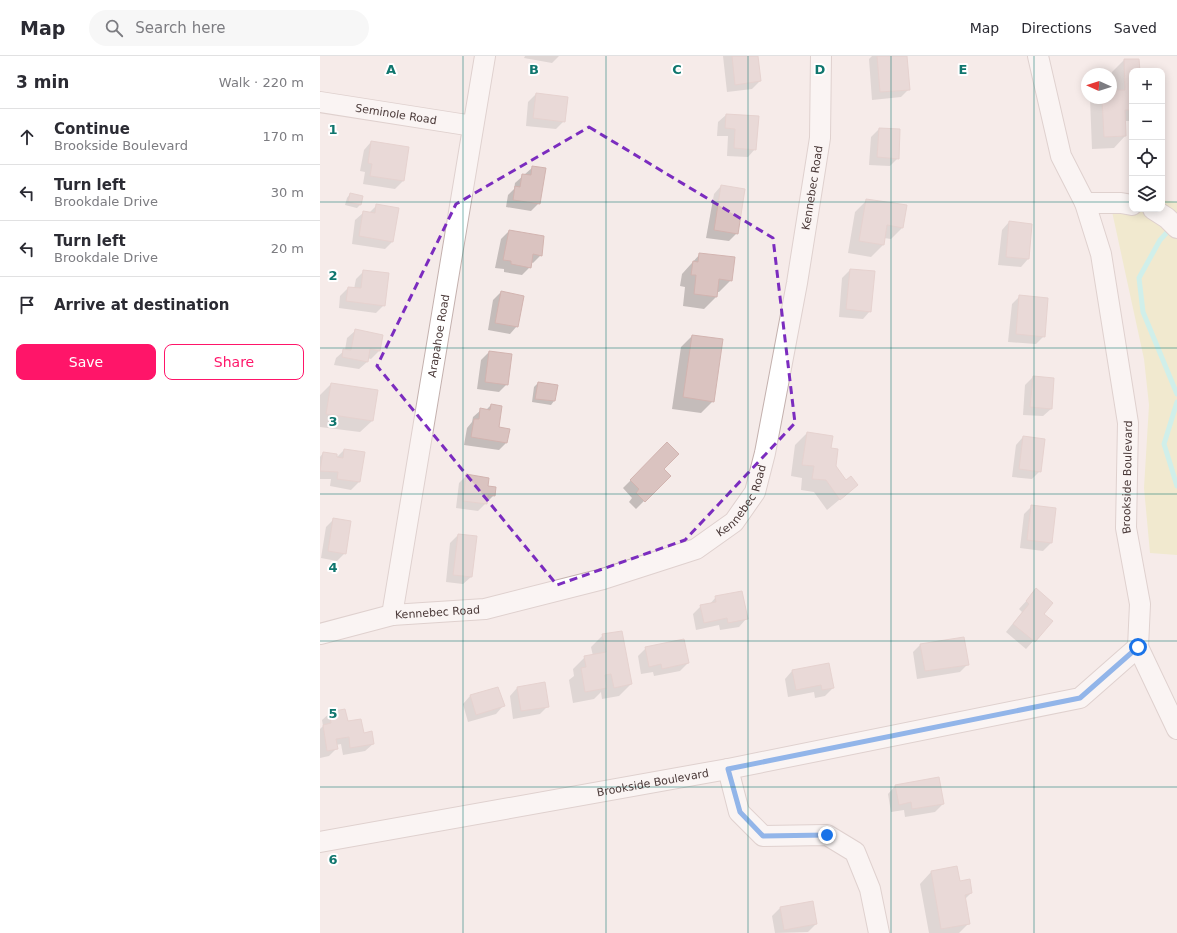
<!DOCTYPE html>
<meta charset="utf-8">
<style>
:root{--surface:#fff;--page:#f7f7f7;--text:#2b2b33;--muted:#7c7c81;--line:#e1e1e2;--accent:#ff1569}
body{margin:0;font-family:"DejaVu Sans",sans-serif;background:var(--page);color:var(--text)}
.controls{position:absolute;right:12px;top:12px;display:grid;overflow:hidden;border-radius:8px;box-shadow:0 2px 10px #0003}
.controls button{width:36px;height:36px;display:grid;place-items:center;padding:0;border:0;border-bottom:1px solid var(--line);background:var(--surface);color:var(--text);font:20px sans-serif}
.compass{position:absolute;left:761px;top:12px;width:36px;height:36px;border-radius:50%;background:var(--surface);box-shadow:0 2px 10px #0003;rotate:273deg}
.stop{position:absolute;width:12px;height:12px;margin:-9px;border:3px solid #1a73e8;border-radius:50%;background:#fff}
.stop.end{background:#1a73e8;border-color:#fff;box-shadow:0 1px 4px #0008}
.list{margin:0;padding:0;list-style:none}
h2{display:flex;justify-content:space-between;align-items:center;height:52px;margin:0;padding:0 16px;font-size:17px}
h2 small{font-size:13px;font-weight:400;color:var(--muted)}
.list li{display:grid;grid-template-columns:26px 1fr auto;gap:12px;align-items:center;box-sizing:border-box;height:56px;padding:0 16px;border-top:1px solid var(--line)}
.list b{display:block;font-size:15px;white-space:nowrap}
.list p{margin:0;font-size:13px;white-space:nowrap;color:var(--muted)}
.list em{font-size:13px;font-style:normal;color:var(--muted)}
.actions{display:flex;gap:8px;padding:12px 16px}
.actions a{flex:1;padding:9px 0;border:1px solid var(--accent);border-radius:8px;text-align:center;font-size:14px;color:var(--accent)}
.actions .main{background:var(--accent);color:#fff}
.icon{flex:none;width:22px;height:22px;fill:none;stroke:currentColor;stroke-width:2;stroke-linecap:round;stroke-linejoin:round}
.map{position:relative;flex:none;width:857px;height:877px;overflow:hidden}
header{display:flex;align-items:center;gap:24px;box-sizing:border-box;height:56px;padding:0 20px;background:var(--surface);border-bottom:1px solid var(--line)}
header strong{font-size:19px}
nav{display:flex;gap:22px;margin-inline-start:auto;font-size:14px}
.search{width:280px;height:36px;background:var(--page);display:flex;align-items:center;gap:10px;box-sizing:border-box;padding:0 14px;border-radius:22px;color:var(--muted);font-size:15px}
main{display:flex}
aside{flex:1;background:var(--surface)}
.map>svg:first-child{display:block}
.green{fill:#eae7b0}
.shadow{fill:#0003}
.lines{fill:none;stroke-linecap:round;stroke-linejoin:round}
.stream{stroke:#a3f3eb;stroke-width:5}
.building{fill:#dac3c0;stroke:#d2b4b0}
.minor-casing{stroke:#c4b1ae;stroke-width:22}
.minor{stroke:#fff;stroke-width:20}
.route{stroke:#1a73e8;stroke-width:5}
.marked{fill:none;stroke:#7b2cbf;stroke-width:3;stroke-dasharray:8 5;stroke-linejoin:round}
.grid{fill:none;stroke:#0f766e;stroke-width:1;stroke-opacity:0.55}
.labels{text-anchor:middle;dominant-baseline:central;stroke-width:4;stroke-linejoin:round;paint-order:stroke}
.street-label{font-size:11px;fill:#493837;stroke:#fff}
.grid-label{font-size:13px;text-anchor:middle;font-weight:bold;fill:#0f766e;stroke:#fff;stroke-width:4;stroke-linejoin:round;paint-order:stroke}
</style>
<header>
<strong>Map</strong>
<div class="search"><svg class="icon" aria-label="search" viewBox="0 0 24 24"><circle cx="10" cy="10" r="6"/><path d="M15 15l6 6"/></svg>Search here</div>
<nav><a>Map</a><a>Directions</a><a>Saved</a></nav>
</header>
<main>
<aside>
<h2>3 min<small>Walk · 220 m</small></h2>
<ul class="list">
<li><svg class="icon" aria-label="ahead" viewBox="0 0 24 24"><path d="M12 20V5M6 11l6-6 6 6"/></svg><div><b>Continue</b><p>Brookside Boulevard</p></div><em>170 m</em></li>
<li><svg class="icon" aria-label="left" viewBox="0 0 24 24"><path d="M17 20v-9H6M10 6l-5 5 5 5"/></svg><div><b>Turn left</b><p>Brookdale Drive</p></div><em>30 m</em></li>
<li><svg class="icon" aria-label="left" viewBox="0 0 24 24"><path d="M17 20v-9H6M10 6l-5 5 5 5"/></svg><div><b>Turn left</b><p>Brookdale Drive</p></div><em>20 m</em></li>
<li><svg class="icon" aria-label="arrive" viewBox="0 0 24 24"><path d="M6 21V4h12l-3 4 3 4H6"/></svg><div><b>Arrive at destination</b></div></li>
</ul>
<div class="actions"><a class="main">Save</a><a>Share</a></div>
</aside>
<div class="map">
<svg width="857" height="877" viewBox="0 0 857 877">
<rect width="100%" height="100%" fill="#f5ebe9"/>
<path class="green" d="M788,137L812,140V153H842V144L857,146V499L830,497L824,432L829,349L824,303Z"/>
<path class="shadow" d="M205,0H239L232,7L204,2Z
M403,0H437L440,25L432,33L407,36Z
M552,0H586L589,33L581,41L552,44L549,3Z
M804,4L819,15H812V62L809,65H805V80L794,92L772,93L770,42H791L792,16Z
M216,38L244,65L236,73L206,70L208,46Z
M406,59L438,61L435,93L428,101L407,100L408,80H397L398,66Z
M559,73L578,102L570,110L549,109L551,81Z
M51,86L88,92L83,125L75,133L43,128L45,116L40,115L44,94Z
M213,111L219,147L211,155L186,151L188,139L194,133L195,127Z
M401,130L417,177L409,185L386,182L394,138Z
M30,138L41,148L37,152L25,149L27,142Z
M547,144L582,172L571,183L564,182L563,189L551,201L528,197L535,156Z
M57,149L72,186L65,193L32,188L35,164L43,157H49Z
M689,166L711,168L708,203L701,211L678,209L682,174Z
M189,175L221,199L213,207L211,206L210,211L202,219L184,216V213L175,212L181,183Z
M380,198L411,224L399,236H397L396,241L384,253L363,250L365,231L360,230L362,218Z
M530,214L550,255L543,263L519,261L522,222Z
M44,215L64,249L56,257L19,252L20,240L28,232L34,233L36,223Z
M181,236L197,270L190,278L168,274L173,244Z
M700,240L724,280L716,288L688,286L692,248Z
M35,275L59,295L51,303L47,302V306L39,313L14,309L16,302L25,294L27,282Z
M372,280L393,345L381,357L352,353L361,291Z
M169,296L187,328L179,336L157,333L161,304Z
M713,321L731,353L723,360L703,359L705,329Z
M218,327L234,345L231,349L212,346L214,331Z
M11,328L52,365L40,376L0,371V339Z
M171,349L178,371L186,387L179,394L144,389L147,372L152,366L153,361L161,354H166Z
M487,377L510,393L515,410L526,425L537,429L507,454L494,436L481,434L482,422L471,420L475,389Z
M703,381L720,415L712,423L692,421L696,389Z
M347,388L343,413L349,420L316,453L309,446L312,442L303,432Z
M24,394L39,426L31,434L10,430L11,423H0V401L3,397L16,402Z
M147,419L167,431L174,439L158,455L136,452L139,427Z
M712,450L731,487L723,495L700,492L704,458Z
M14,463L25,497L17,505L1,502L6,471Z
M138,479L151,521L143,528L126,526L130,487Z
M396,541L426,563L419,571L400,574L399,569L376,574L373,558L381,550L389,549Z
M709,542L723,558L731,565L706,593L686,576L702,556L699,553Z
M283,579L311,628L299,640L282,643L281,636L274,643L253,647L249,624L254,620L253,613L265,601L273,600L271,591Z
M601,588L648,608L640,616L597,623L593,596Z
M326,592L368,607L360,615L334,620L333,616L321,618L318,600Z
M472,615L513,632L505,640L495,642L494,636L468,641L465,623Z
M197,632L228,650L220,658L193,663L190,640Z
M150,640L183,650L176,658L148,666L143,648Z
M10,657L27,666L53,688L45,695L23,699L21,688L16,689L17,692L9,700L0,702V673L3,670L2,664Z
M575,730L623,748L615,756L585,761L584,754L571,756L568,738Z
M611,816L639,826L651,837L644,844L649,867L639,877H609L600,828Z
M460,852L496,868L488,876L455,877L452,860Z"/>
<g class="lines">
<path class="stream" d="M851,172L840,184L819,222L823,256L857,338
M857,346L844,388L857,430"/>
</g>
<path class="building" d="M412,0H438L441,25L415,29Z
M557,0H587L590,34L560,36Z
M804,3H819L820,15H812V54H805L806,80L784,81L782,42H791V25H793L794,34H805Z
M216,37L248,41L245,66L213,62Z
M406,58L439,60L436,94L414,92L415,73L405,72Z
M559,72L580,73L579,103L557,101Z
M51,85L89,91L84,125L50,120L52,108L48,107Z
M212,110L226,112L220,148L193,144L195,130L200,131L202,118L211,119Z
M401,129L425,133L418,178L394,174Z
M30,137L43,140L41,149L28,146Z
M546,143L587,149L583,172L567,169L564,189L539,185Z
M56,148L79,152L73,186L39,180L43,155L55,157Z
M689,165L712,168L709,203L686,201Z
M189,174L224,180L222,200L213,198L211,212L191,208V205L183,204Z
M379,197L415,201L412,225L399,223L397,241L374,238L376,219H371L373,205L378,206Z
M530,213L555,215L551,256L526,253Z
M43,214L69,217L65,250L26,245L28,231L41,232Z
M181,235L204,240L198,271L175,267Z
M699,239L728,242L725,281L696,278Z
M35,273L63,279L60,295L50,293L48,306L22,301L23,293L31,294Z
M372,279L403,283L394,346L363,341Z
M169,295L192,298L188,329L165,326Z
M713,320L734,322L732,353L710,351Z
M218,326L238,329L235,345L215,343Z
M11,327L58,334L53,365L6,358Z
M171,348L182,350L179,371L190,373L187,387L151,381L154,363H159L160,352L170,354Z
M487,376L513,380L511,392L518,393L516,410L526,424L531,420L538,429L520,444L506,424L492,423L494,410L482,409Z
M703,380L725,383L721,416L699,413Z
M347,386L359,398L344,413L351,420L325,446L316,437L319,433L310,424Z
M24,393L45,396L40,426L17,423L18,416L0,415L3,396L17,398V401L23,402Z
M146,418L169,422L168,430L176,431L175,440L168,439L167,448L143,445Z
M711,449L736,452L732,487L707,484Z
M13,462L31,465L26,498L8,495Z
M138,478L157,480L152,521L133,519Z
M716,532L733,547L724,558L733,565L715,586L693,568L709,548L706,545Z
M422,535L428,563L408,567L407,562L384,567L380,549L396,546L395,540Z
M302,575L312,628L294,632L291,618L285,619L287,632L265,636L261,612L266,611L264,600L286,596L282,578Z
M644,581L649,609L605,615L600,588Z
M364,583L369,607L342,613L341,608L329,611L325,591Z
M509,607L514,632L502,634L501,629L476,634L472,614Z
M225,626L229,651L201,655L197,631Z
M178,631L185,650L156,659L150,639Z
M25,653L28,665L41,663L44,677L52,675L54,688L30,692L29,681L16,683L18,693L7,695L3,669L11,667L9,656Z
M619,721L624,748L592,753L591,746L579,749L575,729Z
M637,810L640,825L650,823L652,837L645,839L650,868L621,873L611,815Z
M493,845L497,868L464,874L460,851Z"/>
<g class="lines">
<defs>
<g id="minor">
<path id="s1" d="M0,46L153,70"/>
<path d="M765,147H801L812,149"/>
<path d="M833,153L847,162L857,172"/>
<path id="s2" d="M72,559L165,0"/>
<path id="s3" d="M0,578L72,559L165,553L283,523L376,493L414,466L435,436L445,397L477,227L500,82L501,0"/>
<path d="M818,591L857,673"/>
<path d="M408,713L419,756L443,780L507,779L535,796L550,833L559,877"/>
<path id="s4" d="M0,786L408,713L760,642L818,591L820,548L806,472L808,367L781,198L765,147L741,100L718,0"/>
</g>
</defs>
<use href="#minor" class="minor-casing"/>
<use href="#minor" class="minor"/>
</g>
<g class="lines">
<path class="route" d="M507,779L443,780L420,756L408,713L760,642L818,591"/>
</g>
<path d="M0 0H857V877H0ZM269,71L453,182L475,367L365,484L237,529L57,310L136,148Z" fill="#f5ebe9" fill-opacity=".55" fill-rule="evenodd"/>
<path class="marked" d="M269,71L453,182L475,367L365,484L237,529L57,310L136,148Z"/>
<path class="grid" d="M143,0V877M286,0V877M428,0V877M571,0V877M714,0V877M0,146H812M842,146H857M0,292H857M0,438H857M0,585H857M0,731H857"/>
<g class="labels">
<g class="street-label">
<text stroke="none"><textPath href="#s1" startOffset="77">Seminole Road</textPath></text>
<text stroke="none"><textPath href="#s3" startOffset="780">Kennebec Road</textPath></text>
<text stroke="none"><textPath href="#s2" startOffset="283">Arapahoe Road</textPath></text>
<text stroke="none"><textPath href="#s4" startOffset="1022">Brookside Boulevard</textPath></text>
<text stroke="none"><textPath href="#s3" startOffset="456">Kennebec Road</textPath></text>
<text stroke="none"><textPath href="#s3" startOffset="120">Kennebec Road</textPath></text>
<text stroke="none"><textPath href="#s4" startOffset="338">Brookside Boulevard</textPath></text>
</g>
</g>
<g class="grid-label">
<text x="71" y="18">A</text>
<text x="214" y="18">B</text>
<text x="357" y="18">C</text>
<text x="500" y="18">D</text>
<text x="643" y="18">E</text>
<text x="13" y="78">1</text>
<text x="13" y="224">2</text>
<text x="13" y="370">3</text>
<text x="13" y="516">4</text>
<text x="13" y="662">5</text>
<text x="13" y="808">6</text>
</g>
</svg>
<div class="controls">
<button>+</button>
<button>−</button>
<button><svg class="icon" aria-label="locate" viewBox="0 0 24 24"><circle cx="12" cy="12" r="6"/><path d="M12 2v4M12 18v4M2 12h4M18 12h4"/></svg></button>
<button><svg class="icon" aria-label="layers" viewBox="0 0 24 24"><path d="M12 4l9 5-9 5-9-5zM3 14l9 5 9-5"/></svg></button>
</div>
<svg class="compass" viewBox="-18 -18 36 36"><path d="M0-13l5 13h-10z" fill="#e53935"/><path d="M0 13l5-13h-10z" fill="#7c7c81"/></svg>
<div class="stop" style="left:818px;top:591px"></div>
<div class="stop end" style="left:507px;top:779px"></div>
</div>
</main>
